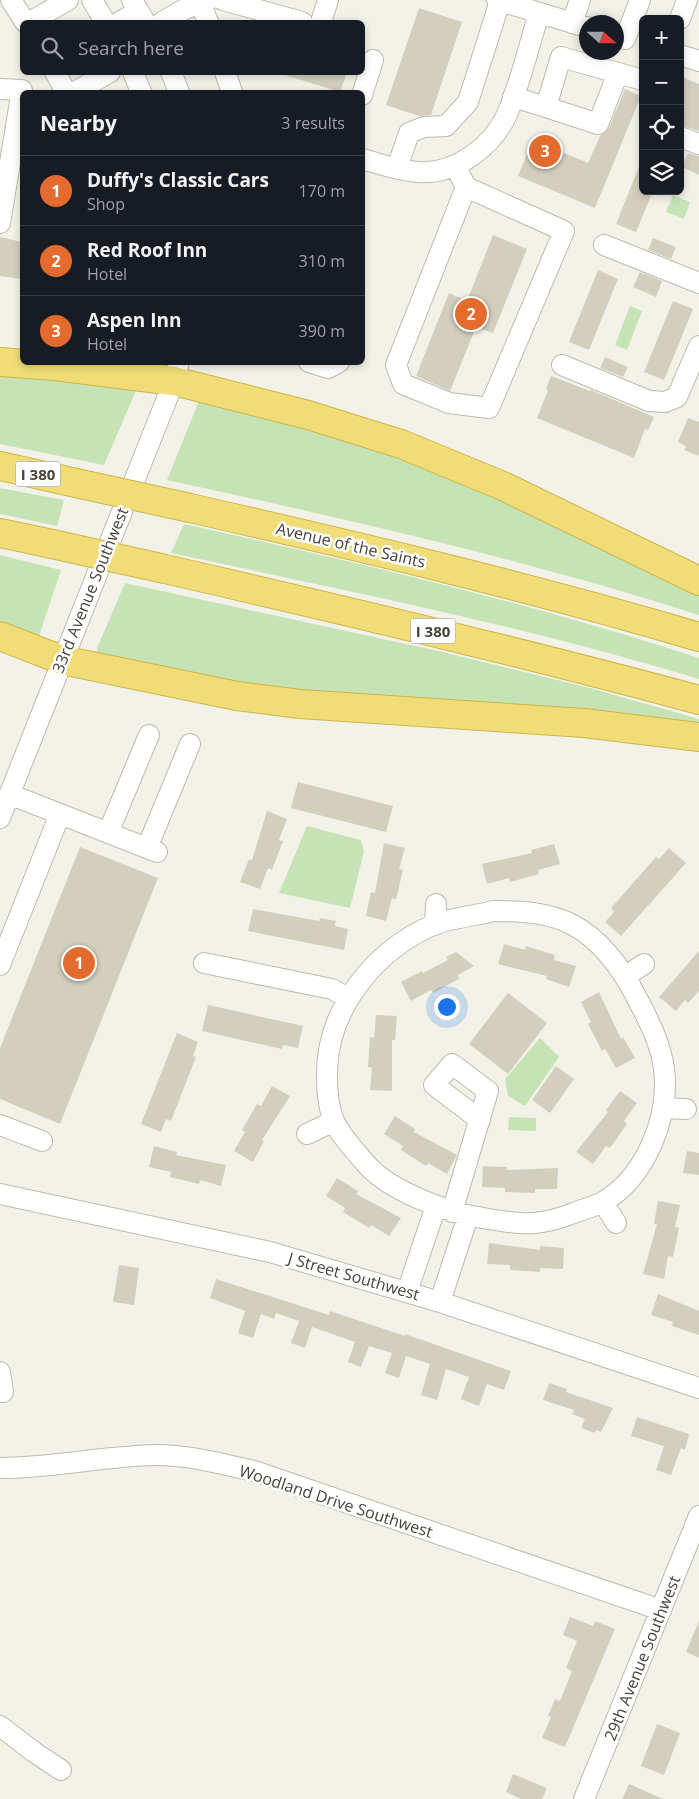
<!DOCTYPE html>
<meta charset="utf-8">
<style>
:root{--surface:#171b24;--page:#20242c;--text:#f1f3f6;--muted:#9ea1a6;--line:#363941;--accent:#e46b2e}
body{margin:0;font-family:"Open Sans",sans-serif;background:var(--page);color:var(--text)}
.controls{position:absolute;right:15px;top:15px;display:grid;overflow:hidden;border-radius:8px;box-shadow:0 2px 8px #0003}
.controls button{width:45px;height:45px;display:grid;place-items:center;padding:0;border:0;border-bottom:1px solid var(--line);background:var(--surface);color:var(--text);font:25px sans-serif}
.compass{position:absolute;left:579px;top:15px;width:45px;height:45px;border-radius:50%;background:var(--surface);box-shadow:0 2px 8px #0003;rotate:111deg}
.you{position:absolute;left:446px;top:1006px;width:18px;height:18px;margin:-12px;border:4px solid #fff;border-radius:50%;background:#1a73e8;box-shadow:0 0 0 8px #1a73e833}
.badge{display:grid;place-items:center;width:32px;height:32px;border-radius:50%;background:var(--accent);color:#fff;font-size:16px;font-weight:700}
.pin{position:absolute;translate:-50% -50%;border:2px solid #fff;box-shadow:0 1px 5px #0006}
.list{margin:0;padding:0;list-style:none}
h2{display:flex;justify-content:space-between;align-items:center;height:65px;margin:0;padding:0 20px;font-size:21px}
h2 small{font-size:16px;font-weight:400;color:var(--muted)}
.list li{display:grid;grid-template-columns:32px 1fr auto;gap:15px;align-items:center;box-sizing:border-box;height:70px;padding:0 20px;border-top:1px solid var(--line)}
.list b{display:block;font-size:19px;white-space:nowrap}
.list p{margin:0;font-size:16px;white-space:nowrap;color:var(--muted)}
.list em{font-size:16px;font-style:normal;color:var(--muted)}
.icon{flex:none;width:28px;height:28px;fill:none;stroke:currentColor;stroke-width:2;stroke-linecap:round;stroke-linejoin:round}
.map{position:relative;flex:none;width:699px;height:1799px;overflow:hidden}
.search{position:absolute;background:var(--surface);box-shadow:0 2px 8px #0003;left:20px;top:20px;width:345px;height:55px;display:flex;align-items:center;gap:12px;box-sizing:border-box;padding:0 18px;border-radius:8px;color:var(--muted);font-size:19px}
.panel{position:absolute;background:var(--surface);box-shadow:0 2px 8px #0003;left:20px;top:90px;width:345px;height:275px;border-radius:8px}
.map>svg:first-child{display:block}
.green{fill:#c6e3b6}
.building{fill:#d3cfbf}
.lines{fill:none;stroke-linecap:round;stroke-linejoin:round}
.minor-casing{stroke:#bdbbac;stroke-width:22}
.highway-casing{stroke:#ceb548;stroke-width:30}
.minor{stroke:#fff;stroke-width:20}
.highway{stroke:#f0dd77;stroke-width:28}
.highway-bridge-casing{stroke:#ceb548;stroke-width:30;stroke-linecap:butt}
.highway-bridge{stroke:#f0dd77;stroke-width:28}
.labels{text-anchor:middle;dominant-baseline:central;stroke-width:5;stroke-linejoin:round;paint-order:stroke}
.shield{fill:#fff;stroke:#7e7b74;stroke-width:1}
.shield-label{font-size:15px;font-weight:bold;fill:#464338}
.street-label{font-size:16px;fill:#464338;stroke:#fff}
</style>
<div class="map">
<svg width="699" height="1799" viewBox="0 0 699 1799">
<rect width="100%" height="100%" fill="#f3f2e9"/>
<path class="green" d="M673,195L690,202L684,219L666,212Z
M630,306L642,311L627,350L615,345Z
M0,370L138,386L104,465L0,444Z
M202,400L408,456L699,588V615C525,559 346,519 167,480L199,401Z
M0,488L64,500L57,526L0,514Z
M184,524C357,562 530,603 699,658V679C526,626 348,591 171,553Z
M0,555L61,570L38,639L0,625Z
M125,583L434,650L590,688L699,719V731L285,692L98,655L97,648Z
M307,826L361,840L364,851L350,908L279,893Z
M540,1038L559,1057L525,1106L508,1096L505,1079Z
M509,1117L536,1118V1131L508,1130Z"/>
<path class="building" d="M419,8L462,22L431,115L419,116L386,105Z
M286,72H347L340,92L285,75Z
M680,76L699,84V131L680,125Z
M625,89L641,96L595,208L518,176L533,140L588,163L600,136L609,128Z
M688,153L699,156V175L682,167Z
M642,159L643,191H653L636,232L616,224Z
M493,235L527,249L493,333L476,327L450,391L416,376L449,293L467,301Z
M0,237L22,242L20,279L0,276Z
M653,238L676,247L671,259L648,250Z
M598,270L618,279L589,350L569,342Z
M640,272L662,281L656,297L633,287Z
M673,301L693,309L664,380L644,372Z
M605,357L628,367L623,377L600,368Z
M551,376L590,391L591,390L654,417L648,430L645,429L634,458L537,418L548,390L546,389Z
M688,418L699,422V456L684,450L686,446L678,442Z
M298,782L393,806L386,832L291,808Z
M267,811L287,819L279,840L283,841L272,870L268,868L260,889L240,882L249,859L252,860Z
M384,843L405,848L399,869L403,870L396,899L392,898L386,921L366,916L371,892L375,893Z
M554,844L560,864L538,870L539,874L510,882L509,878L487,884L482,864L532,853L531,850Z
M80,847L158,878L60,1124L0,1099V1048Z
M669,848L686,863L621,936L605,922L614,912L611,908L656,857L659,859Z
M253,909L319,921L320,918L336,921L335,926L348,929L344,950L248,931Z
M504,944L525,950L526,946L555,955L554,960L576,966L569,987L546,979L547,976L498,964Z
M699,951V991L688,1003L685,1000L676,1011L659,997Z
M456,952L474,966L458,975L459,979L433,993L431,990L411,1001L401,982L422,971L423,973L448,960L446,957Z
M599,992L621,1039L623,1037L635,1058L616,1068L605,1049L602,1051L588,1024L591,1022L581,1002Z
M508,993L547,1023L508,1074L469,1044Z
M208,1005L303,1026L298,1048L283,1045L282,1049L202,1031Z
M376,1015L397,1016L395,1040H392V1091L370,1090L372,1068L368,1067L370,1037L374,1038Z
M177,1033L198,1042L193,1056L196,1057L171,1121L166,1119L161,1132L141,1124Z
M556,1066L574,1079L550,1113L532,1100Z
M272,1086L290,1096L262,1140L264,1141L253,1162L234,1151L245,1132L242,1130L257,1104L261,1106Z
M620,1091L637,1103L624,1121L627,1124L610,1148L606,1146L593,1164L576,1152L608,1112L606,1110Z
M395,1116L415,1129L414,1132L457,1155L447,1174L428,1163L426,1166L401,1150L403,1146L384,1134Z
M154,1146L177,1152L176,1155L226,1165L221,1186L200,1180L199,1184L170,1177L171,1172L149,1167Z
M687,1151L699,1153V1175L683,1173Z
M483,1166L507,1167V1170L558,1168L557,1189H535V1193L505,1192V1188L482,1187Z
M337,1178L358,1191L356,1194L401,1218L389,1236L371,1225L369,1228L343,1212L345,1208L326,1196Z
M658,1201L680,1205L675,1227L679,1228L673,1257L668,1256L664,1279L643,1274L657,1224H654Z
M489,1243L540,1250V1246L564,1248L563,1269L540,1268V1272L510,1270V1265L487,1264Z
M119,1265L139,1268L134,1305L113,1302Z
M216,1279L329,1315L330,1311L405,1336V1334L511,1371L504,1390L487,1384L479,1406L461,1399L469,1377L446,1369L437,1400L421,1395L430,1364L406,1356L399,1378L385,1373L392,1353L369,1346L361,1367L348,1362L355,1342L312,1327L305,1348L291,1343L299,1321L276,1313L274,1319L261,1314L253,1338L238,1333L245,1311L210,1298Z
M658,1294L699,1311V1335L672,1326L673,1322L651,1315Z
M549,1383L567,1389L566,1392L613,1408L601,1432L596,1430L595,1433L581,1428L585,1419L572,1414L574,1410L543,1400Z
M637,1417L689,1434L685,1450L681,1448L671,1475L656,1470L664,1446L631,1436Z
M570,1617L593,1626L595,1621L615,1629L565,1747L542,1738L551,1717L548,1716L555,1699L560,1701L572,1671L566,1668L577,1641L563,1635Z
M699,1621V1658L686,1652Z
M657,1724L680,1733L664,1775L641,1766Z
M513,1774L547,1788L542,1799H521L506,1792Z
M629,1784L663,1799H622Z"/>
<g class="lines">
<defs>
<path id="minor" d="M11,0L25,22
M92,0L105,22
M132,0L145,22
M199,0L208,22
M223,0L302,22
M497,0L586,27
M680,19L687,0
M30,22L68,0
M119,22L138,12
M162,22L185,9L209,0
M321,22L328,0
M572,23L580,0
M625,39L640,0
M680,55L699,61
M55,72L66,92
M133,72L141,92
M171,72L179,92
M225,72L232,92
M0,89L22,90L0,223
M75,92L110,72
M362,95L373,60
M513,97L546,107L561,57L643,80
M546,107L598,124L618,73
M680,137L699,144
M362,159C381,164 399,171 418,172C456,175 494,145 508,112C521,80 529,46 539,13
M455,165L466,187L564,231L489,408L449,403L403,384L396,365L466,187
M397,168L409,133L424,127L446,126L468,102L500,1
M604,245L699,283
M309,362L328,368L339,362
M562,365L649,401L665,402L677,397L699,346
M60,814L157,852
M0,818L174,381L179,362
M108,833L149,735
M147,848L190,744
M493,911C520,911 549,912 573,925C603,941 624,972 639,1002C650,1023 661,1045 664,1069C670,1116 646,1177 603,1202C594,1207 583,1209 574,1213C561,1218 548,1222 534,1223C517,1224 500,1221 483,1218C449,1213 392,1192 368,1166C356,1152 342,1138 334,1121C328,1107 327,1092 327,1076C326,1010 374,951 433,925C450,918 475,916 493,911Z
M435,925L436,904
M204,963L332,989L348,998
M0,965L60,814L9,794
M626,976L644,964
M664,1108L686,1109
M0,1125L42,1141
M307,1134L334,1121
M0,1194L270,1252L440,1302L699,1388
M603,1202L616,1223
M452,1212L488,1091L452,1064L434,1085L480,1120
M407,1292L436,1206
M440,1302L468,1216
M0,1372L3,1392H0
M0,1468C52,1468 104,1456 156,1455C189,1455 222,1464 254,1471L661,1610
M0,1726L34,1752L61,1770
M584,1799L699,1516"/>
<path id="highway" d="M0,362L55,366L174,381L308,415L401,444L503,486L699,581
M0,466L76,483
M190,508C361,547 531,587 699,637
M0,533L52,544
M165,569C344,610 522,652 699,700
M0,636L62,660L237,696L300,704L584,723L699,737"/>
</defs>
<use href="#minor" class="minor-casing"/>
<use href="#highway" class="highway-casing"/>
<use href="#minor" class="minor"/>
<use href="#highway" class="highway"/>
<defs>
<path id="highway-bridge" d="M76,483L190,508
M52,544L165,569"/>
</defs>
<use href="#highway-bridge" class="highway-bridge-casing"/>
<use href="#highway-bridge" class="highway-bridge"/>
</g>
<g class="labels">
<g class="shield">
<rect x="15.5" y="461.5" width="45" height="25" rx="4"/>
<rect x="410.5" y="618.5" width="45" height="25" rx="4"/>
</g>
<g class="shield-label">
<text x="38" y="474">I 380</text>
<text x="433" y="631">I 380</text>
</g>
<g class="street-label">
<text transform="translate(351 545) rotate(13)">Avenue of the Saints</text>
<text transform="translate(90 590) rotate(-68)">33rd Avenue Southwest</text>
<text transform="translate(354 1276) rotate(16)">J Street Southwest</text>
<text transform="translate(336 1501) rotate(18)">Woodland Drive Southwest</text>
<text transform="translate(642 1658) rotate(-68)">29th Avenue Southwest</text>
</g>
</g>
</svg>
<div class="controls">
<button>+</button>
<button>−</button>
<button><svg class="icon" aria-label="locate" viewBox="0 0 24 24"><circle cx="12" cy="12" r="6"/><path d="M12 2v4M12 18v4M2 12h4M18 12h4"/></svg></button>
<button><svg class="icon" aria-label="layers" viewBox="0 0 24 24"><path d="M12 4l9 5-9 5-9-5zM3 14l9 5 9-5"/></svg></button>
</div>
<svg class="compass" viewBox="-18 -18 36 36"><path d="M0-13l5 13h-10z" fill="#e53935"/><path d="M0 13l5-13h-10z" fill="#9ea1a6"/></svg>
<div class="you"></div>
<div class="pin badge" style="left:79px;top:963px">1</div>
<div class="pin badge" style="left:471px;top:314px">2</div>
<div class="pin badge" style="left:545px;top:151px">3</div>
<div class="search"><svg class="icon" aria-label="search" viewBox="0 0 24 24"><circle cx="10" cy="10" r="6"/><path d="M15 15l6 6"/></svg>Search here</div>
<section class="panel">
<h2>Nearby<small>3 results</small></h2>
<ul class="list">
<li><span class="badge">1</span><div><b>Duffy's Classic Cars</b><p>Shop</p></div><em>170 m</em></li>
<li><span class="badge">2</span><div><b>Red Roof Inn</b><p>Hotel</p></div><em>310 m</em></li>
<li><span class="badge">3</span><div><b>Aspen Inn</b><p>Hotel</p></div><em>390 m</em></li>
</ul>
</section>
</div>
